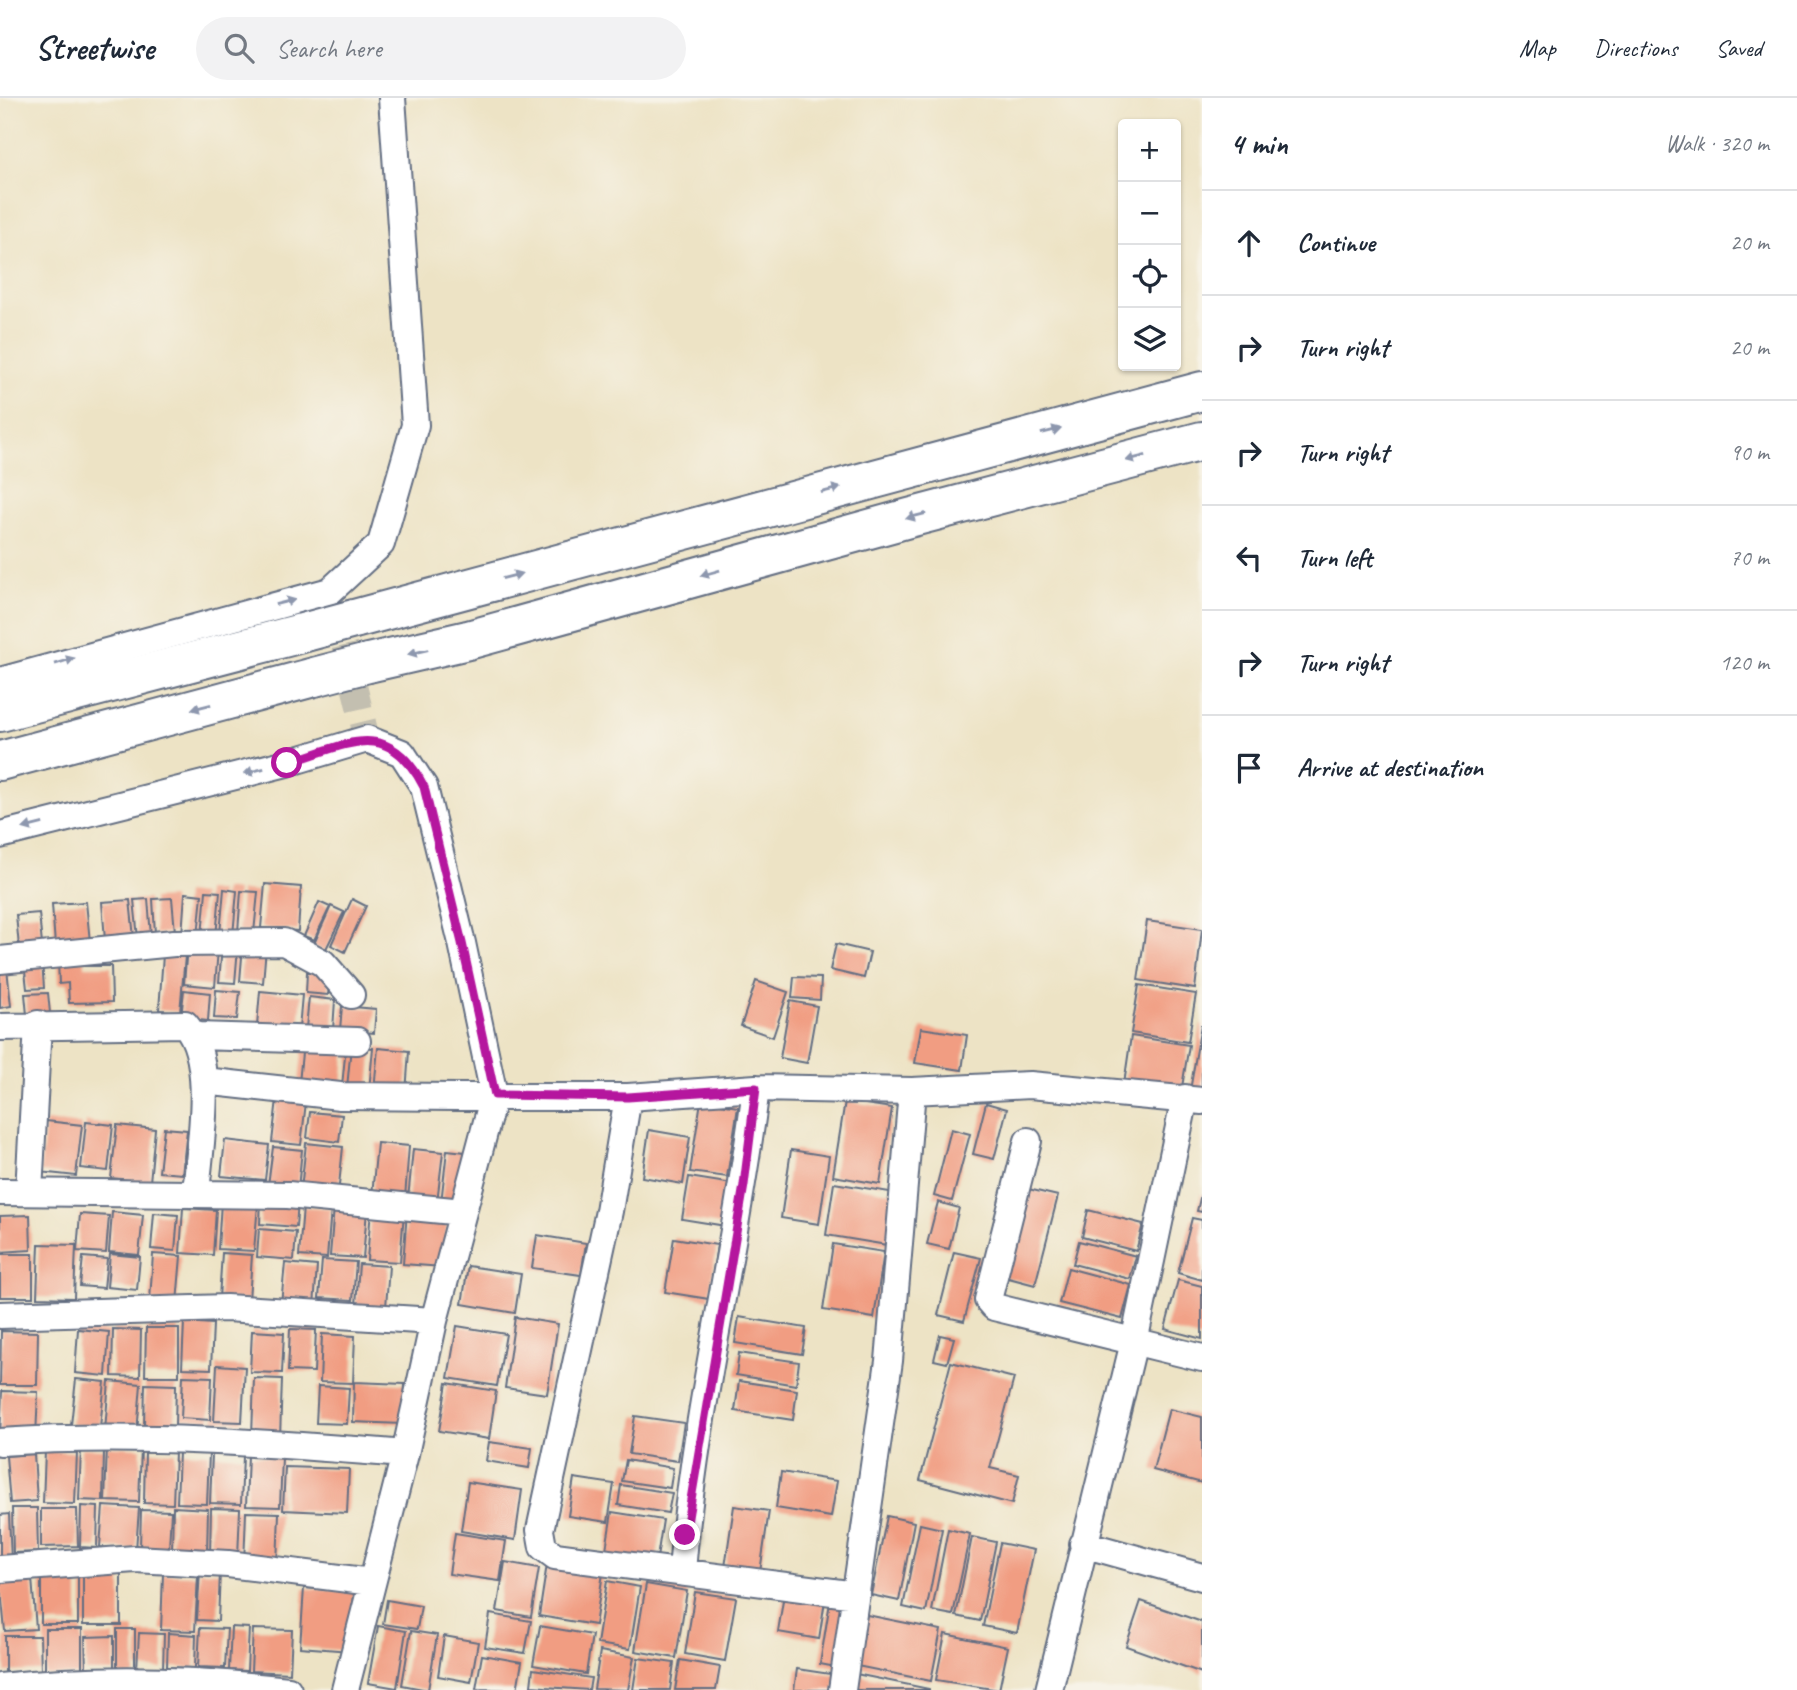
<!DOCTYPE html>
<meta charset="utf-8">
<style>
:root{--surface:#fff;--page:#f2f2f3;--text:#1f2937;--muted:#747a83;--line:#e0e1e3}
body{margin:0;font-family:Caveat,sans-serif;background:var(--page);color:var(--text)}
.controls{position:absolute;right:21px;top:21px;display:grid;overflow:hidden;border-radius:7px;box-shadow:0 2px 5px #0004}
.controls button{width:63px;height:63px;display:grid;place-items:center;padding:0;border:0;border-bottom:2px solid var(--line);background:var(--surface);color:var(--text);font:35px sans-serif}
.stop{position:absolute;width:21px;height:21px;margin:-16px;border:5px solid #b5179e;border-radius:50%;background:#fff}
.stop.end{background:#b5179e;border-color:#fff;box-shadow:0 2px 7px #0008}
.list{margin:0;padding:0;list-style:none}
h2{display:flex;justify-content:space-between;align-items:center;height:91px;margin:0;padding:0 28px;font-size:30px}
h2 small{font-size:23px;font-weight:400;color:var(--muted)}
.list li{display:grid;grid-template-columns:46px 1fr auto;gap:21px;align-items:center;box-sizing:border-box;height:105px;padding:0 28px;border-top:2px solid var(--line)}
.list b{display:block;font-size:26px;white-space:nowrap}
.list em{font-size:23px;font-style:normal;color:var(--muted)}
.icon{flex:none;width:38px;height:38px;fill:none;stroke:currentColor;stroke-width:2;stroke-linecap:round;stroke-linejoin:round}
.map{position:relative;flex:none;width:1202px;height:1592px;overflow:hidden}
header{display:flex;align-items:center;gap:42px;box-sizing:border-box;height:98px;padding:0 35px;background:var(--surface);border-bottom:2px solid var(--line)}
header strong{font-size:33px}
nav{display:flex;gap:38px;margin-inline-start:auto;font-size:24px}
.search{width:490px;height:63px;background:var(--page);display:flex;align-items:center;gap:18px;box-sizing:border-box;padding:0 24px;border-radius:38px;color:var(--muted);font-size:26px}
main{display:flex}
aside{flex:1;background:var(--surface)}
.map>svg:first-child{display:block}
.building{fill:#f19d82}
.lines{fill:none;stroke-linecap:round;stroke-linejoin:round}
.minor-tunnel{stroke:#c3bfb0;stroke-width:26;stroke-dasharray:26 13;stroke-linecap:butt}
.minor-casing{stroke:#646e82;stroke-width:30}
.highway-casing{stroke:#646e82;stroke-width:42}
.minor{stroke:#fff;stroke-width:26}
.highway{stroke:#fff;stroke-width:38}
.highway-bridge-casing{stroke:#646e82;stroke-width:42;stroke-linecap:butt}
.highway-bridge{stroke:#fff;stroke-width:38}
.oneway{fill:#8d97ae}
.route{stroke:#b5179e;stroke-width:9}
</style>
<header>
<strong>Streetwise</strong>
<div class="search"><svg class="icon" aria-label="search" viewBox="0 0 24 24"><circle cx="10" cy="10" r="6"/><path d="M15 15l6 6"/></svg>Search here</div>
<nav><a>Map</a><a>Directions</a><a>Saved</a></nav>
</header>
<main>
<div class="map">
<svg width="1202" height="1592" viewBox="0 0 1202 1592">
<rect width="100%" height="100%" fill="#f7f3e8"/>
<filter id="ink" filterUnits="userSpaceOnUse"><feTurbulence type="fractalNoise" baseFrequency=".0143" numOctaves="2"/><feDisplacementMap in="SourceGraphic" scale="14" xChannelSelector="R" yChannelSelector="G"/><feConvolveMatrix kernelMatrix="1 2 1 2 8 2 1 2 1" color-interpolation-filters="sRGB"/></filter>
<filter id="wash" filterUnits="userSpaceOnUse"><feTurbulence type="fractalNoise" baseFrequency=".00686" numOctaves="4" result="noise"/><feDisplacementMap in="SourceGraphic" scale="28" xChannelSelector="R" yChannelSelector="G"/><feGaussianBlur stdDeviation="1.57" result="paint"/><feColorMatrix in="noise" values="0 0 0 0 0 0 0 0 0 0 0 0 0 0 0 0 0 1.4 0 .05"/><feComposite in="paint" operator="in"/></filter>
<g filter="url(#wash)">
<rect width="100%" height="100%" fill="#ede3c5"/>
<g id="blocks">
<path class="building" d="M265,786L301,789L298,833L261,830Z
M224,791L237,793L233,837L220,836Z
M206,793L220,794L216,839L202,838Z
M241,793L258,794L254,835L238,834Z
M185,795L202,797L198,838L182,837Z
M172,800L175,834L155,836L153,801Z
M148,801L151,838L138,840L134,802Z
M352,801L366,808L345,854L331,847Z
M130,802L134,840L105,842L102,804Z
M86,804L90,844L55,847L52,806Z
M319,804L330,809L314,842L304,838Z
M331,808L344,814L325,853L313,848Z
M39,815L42,847L19,849L16,817Z
M1147,823L1202,831L1195,891L1138,882Z
M836,846L870,854L864,880L830,872Z
M243,847L266,849L263,885L240,883Z
M187,848L218,851L215,889L184,886Z
M222,848L238,849L235,885L219,884Z
M163,857L185,858L180,914L159,912Z
M58,862H85V868H111L112,904L69,905L68,885L59,886Z
M42,863L44,890L27,891L24,864Z
M0,870H7L11,908L0,910Z
M307,874L330,876L328,897L306,895Z
M794,879L821,880L820,902L792,900Z
M756,883L788,894L773,939L741,928Z
M1139,887L1196,896L1188,944L1131,935Z
M184,892L210,895L208,923L181,920Z
M216,892L240,894L237,921L214,920Z
M260,893L302,897L299,931L257,928Z
M48,895L50,915L27,917L25,896Z
M309,899L335,902L333,932L306,930Z
M790,903L817,908L807,965L780,960Z
M342,908L376,911L374,935L340,932Z
M1201,927H1202V995L1190,993Z
M921,930L967,937L962,972L915,965Z
M1131,938L1189,947L1181,995L1124,986Z
M303,945L346,948L342,988L299,985Z
M351,948L373,950L369,992L347,990Z
M378,950L409,953L406,995L374,992Z
M277,1001L306,1004L301,1047L272,1044Z
M701,1003L738,1009L727,1079L690,1074Z
M845,1003L892,1010L880,1086L833,1078Z
M986,1005L1007,1011L994,1061L973,1056Z
M310,1014L342,1017L339,1044L307,1040Z
M46,1023L82,1027L76,1078L40,1074Z
M86,1024L113,1027L108,1073L81,1070Z
M117,1027L155,1031L150,1084L111,1080Z
M164,1030L187,1032L182,1076L159,1074Z
M951,1031L970,1036L952,1103L934,1098Z
M649,1032L690,1039L683,1086L642,1079Z
M225,1042L269,1047L265,1082L221,1078Z
M306,1045L343,1049L338,1097L301,1092Z
M377,1045L409,1048L405,1100L372,1097Z
M273,1049L302,1052L298,1090L268,1087Z
M413,1051L443,1054L437,1104L408,1101Z
M447,1052L465,1054L459,1107L441,1105Z
M791,1052L829,1058L819,1126L781,1120Z
M689,1079L733,1086L726,1128L682,1121Z
M834,1085L896,1095L887,1147L826,1137Z
M1024,1090L1058,1098L1035,1187L1001,1178Z
M1201,1096H1202V1114L1197,1113Z
M261,1100L298,1103L296,1129L260,1126Z
M221,1104L258,1106L254,1153L218,1151Z
M938,1104L959,1110L949,1151L927,1146Z
M303,1109L331,1110L327,1160L299,1158Z
M334,1109L367,1112L363,1160L330,1158Z
M183,1110L216,1112L213,1157L180,1155Z
M371,1111L404,1114L400,1164L367,1162Z
M1088,1112L1143,1126L1136,1153L1082,1139Z
M407,1113L448,1116L443,1169L403,1166Z
M112,1114L143,1117L139,1157L109,1154Z
M154,1115L178,1117L175,1153L151,1151Z
M80,1116L109,1118L106,1155L77,1153Z
M30,1117L31,1152L0,1154V1118Z
M1192,1120L1202,1122V1182L1178,1175Z
M259,1131L296,1134L294,1162L257,1159Z
M537,1137L586,1145L581,1177L532,1170Z
M674,1140L717,1147L709,1201L665,1194Z
M1079,1143L1136,1158L1130,1181L1073,1166Z
M39,1146L76,1147L74,1200L37,1199Z
M833,1146L884,1154L874,1220L823,1212Z
M954,1154L981,1160L964,1223L938,1217Z
M222,1155L252,1157L249,1203L219,1200Z
M0,1156H33V1199H0Z
M110,1156L140,1159L137,1192L107,1189Z
M153,1156L181,1158L177,1205L150,1203Z
M83,1159L107,1161L104,1190L80,1188Z
M322,1162L356,1164L353,1202L319,1200Z
M285,1165L317,1168L314,1208L281,1206Z
M359,1166L389,1168L386,1209L356,1207Z
M468,1168L521,1176L515,1215L462,1206Z
M1068,1170L1131,1187L1122,1221L1059,1205Z
M1178,1182L1202,1188V1241L1165,1231Z
M515,1219L558,1226L547,1296L505,1290Z
M739,1219L806,1230L802,1256L735,1245Z
M184,1224L213,1226L211,1271L182,1270Z
M457,1228L506,1236L497,1288L448,1280Z
M146,1230H179V1278H145Z
M78,1231L109,1234L106,1278L75,1275Z
M113,1231L141,1232L140,1279L112,1278Z
M290,1231L316,1232L314,1274L288,1273Z
M1,1233L38,1234L37,1287H0Z
M252,1233L284,1235L282,1275L250,1274Z
M322,1236L355,1238L353,1285L320,1284Z
M940,1237L954,1240L947,1265L934,1262Z
M739,1255L799,1264L796,1287L736,1277Z
M951,1264L1014,1280L990,1370L1019,1377L1012,1406L920,1382Z
M217,1267L245,1269L242,1324L214,1323Z
M183,1278L212,1279L210,1322L181,1320Z
M254,1280L282,1281L280,1340L252,1338Z
M76,1281L105,1284L100,1329L71,1327Z
M109,1283L141,1286L137,1335L105,1332Z
M739,1283L797,1292L793,1322L735,1313Z
M354,1284L405,1286L403,1326L353,1324Z
M447,1285L496,1293L489,1341L439,1333Z
M145,1286L176,1287L175,1328L144,1327Z
M318,1288L349,1290L347,1326L316,1325Z
M2,1293L38,1294L36,1339L0,1336Z
M1169,1311L1202,1319V1385L1153,1372Z
M635,1318L684,1325L678,1363L629,1356Z
M489,1344L532,1350L529,1370L486,1363Z
M107,1348L141,1350L139,1404L105,1403Z
M81,1350L104,1351L103,1403L79,1402Z
M45,1353L77,1354L75,1406L43,1405Z
M145,1353L175,1354L173,1406L144,1405Z
M179,1354L209,1355L207,1406L177,1405Z
M34,1356L37,1403L10,1405L6,1358Z
M212,1356L243,1358L241,1406L210,1405Z
M248,1357L282,1359L280,1409L246,1408Z
M626,1362L673,1370L670,1390L622,1383Z
M285,1369L349,1371L347,1415L283,1412Z
M781,1374L837,1383L831,1419L776,1410Z
M574,1380L614,1386L608,1424L568,1418Z
M468,1384L522,1392L515,1442L461,1433Z
M621,1387L672,1395L668,1415L618,1407Z
M81,1408L98,1409L97,1450L80,1449Z
M103,1408L139,1410L136,1452L100,1449Z
M734,1408L769,1413L760,1474L725,1469Z
M173,1409L208,1411L207,1455L172,1453Z
M12,1410H37L38,1454L13,1455Z
M211,1410L240,1411L238,1459L210,1458Z
M41,1411H77L78,1448L41,1449Z
M141,1412L171,1413L169,1450L140,1449Z
M246,1414L279,1415L277,1467L244,1466Z
M612,1414L663,1422L656,1466L605,1458Z
M9,1416L11,1463L0,1464V1417Z
M887,1418L914,1424L899,1503L871,1497Z
M920,1426L942,1431L926,1514L903,1509Z
M948,1431L970,1436L953,1517L932,1513Z
M455,1435L506,1443L500,1483L449,1476Z
M972,1439L996,1444L980,1523L956,1518Z
M1000,1445L1034,1452L1017,1535L983,1528Z
M505,1464L539,1470L531,1519L497,1513Z
M547,1466L603,1475L595,1527L539,1518Z
M83,1472H121V1527H83Z
M200,1473L220,1474L218,1523L197,1522Z
M163,1476L198,1477L195,1533L161,1532Z
M41,1478H78V1526H41Z
M32,1480L36,1531L5,1533L0,1482Z
M607,1483L640,1489L630,1551L597,1546Z
M646,1486L687,1493L676,1560L635,1553Z
M304,1490L354,1494L350,1553L300,1549Z
M785,1490L826,1496L819,1541L778,1534Z
M695,1494L736,1500L725,1563L685,1556Z
M387,1502L421,1508L417,1531L383,1526Z
M1141,1503L1202,1524V1575L1126,1548Z
M830,1504L851,1507L841,1570L820,1566Z
M490,1516L531,1523L525,1555L485,1549Z
M867,1517L941,1532L931,1583L857,1568Z
M378,1528L406,1533L397,1590L368,1585Z
M540,1528L592,1537L586,1576L533,1567Z
M231,1529L249,1530L247,1573L229,1572Z
M200,1530L227,1531L225,1570L198,1569Z
M45,1531H82V1577H45Z
M117,1531H135V1578H117Z
M253,1531L292,1532L290,1575L251,1573Z
M411,1533L437,1537L428,1592L402,1587Z
M139,1535L164,1536L163,1571H137Z
M168,1535L196,1537L195,1570L167,1569Z
M945,1536L1008,1549L999,1592L936,1582Z
M5,1538H40L41,1573L5,1574Z
M114,1538V1574H86L85,1539Z
M444,1538L478,1544L471,1584L438,1578Z
M600,1553L634,1559L628,1592L594,1591Z
M482,1557L522,1564L517,1592L476,1591Z
M638,1560L674,1565L670,1592H633Z
M680,1562L720,1569L716,1592H675Z
M533,1571L591,1580L589,1592L531,1588Z
M797,1571L837,1577L835,1592H794Z
M856,1576L929,1591V1592H853Z"/>
</g>
</g>
<g filter="url(#ink)">
<use href="#blocks" fill-opacity="0" stroke="#646e82" stroke-width="2"/>
<g class="lines">
<path class="minor-tunnel" d="M335,510L367,641"/>
<defs>
<path id="minor" d="M0,583L330,493L381,446L415,327L392,0
M0,737L287,665L367,641L402,655L424,689L462,845L494,997L434,1223L405,1356L345,1592
M0,862L174,845L284,844L323,865L351,897
M0,929L185,926C217,962 199,1050 196,1096
M196,938L357,943
M204,983L340,998L457,999H628L756,990L912,993L1030,987L1202,1003
M628,999L609,1113L540,1432L543,1449L555,1458L856,1497
M1028,1043L988,1202L994,1209L1202,1260
M0,1094L288,1097L463,1114
M29,1094L38,926
M0,1217L226,1210L434,1223
M0,1344C136,1335 270,1345 405,1356
M1083,1446L1202,1479
M0,1471L135,1461L228,1466L372,1484
M682,1473C695,1311 736,1152 756,990
M0,1589C94,1579 194,1581 288,1592
M842,1592L889,1263L912,993
M1049,1592L1134,1244L1185,1000"/>
<path id="highway" d="M354,521L1202,293
M368,565L468,542L909,420L1202,343
M0,614L302,535
M0,663L314,579"/>
</defs>
<use href="#minor" class="minor-casing"/>
<use href="#highway" class="highway-casing"/>
<use href="#minor" class="minor"/>
<use href="#highway" class="highway"/>
<defs>
<path id="highway-bridge" d="M302,535L354,521
M314,579L368,565"/>
</defs>
<use href="#highway-bridge" class="highway-bridge-casing"/>
<use href="#highway-bridge" class="highway-bridge"/>
</g>
<defs><path id="oneway-solid" d="M-6-.8H1V-3.2L6.5 0L1 3.2V.8H-6Z" transform="scale(1.75)"/></defs>
<g class="oneway">
<use href="#oneway-solid" transform="translate(1051 333) rotate(-15)"/>
<use href="#oneway-solid" transform="translate(1136 360) rotate(165)"/>
<use href="#oneway-solid" transform="translate(831 392) rotate(-15)"/>
<use href="#oneway-solid" transform="translate(916 418) rotate(165)"/>
<use href="#oneway-solid" transform="translate(710 475) rotate(164)"/>
<use href="#oneway-solid" transform="translate(512 478) rotate(-15)"/>
<use href="#oneway-solid" transform="translate(285 504) rotate(-14)"/>
<use href="#oneway-solid" transform="translate(418 554) rotate(167)"/>
<use href="#oneway-solid" transform="translate(65 563) rotate(-17)"/>
<use href="#oneway-solid" transform="translate(201 609) rotate(165)"/>
<use href="#oneway-solid" transform="translate(254 673) rotate(166)"/>
<use href="#oneway-solid" transform="translate(33 728) rotate(166)"/>
</g>
</g>
<g class="lines" filter="url(#ink)">
<path class="route" d="M287,665C347,647 388,618 424,689L462,845L495,997L628,999L756,990L744,1087L685,1437"/>
</g>
</svg>
<div class="controls">
<button>+</button>
<button>−</button>
<button><svg class="icon" aria-label="locate" viewBox="0 0 24 24"><circle cx="12" cy="12" r="6"/><path d="M12 2v4M12 18v4M2 12h4M18 12h4"/></svg></button>
<button><svg class="icon" aria-label="layers" viewBox="0 0 24 24"><path d="M12 4l9 5-9 5-9-5zM3 14l9 5 9-5"/></svg></button>
</div>
<div class="stop" style="left:287px;top:665px"></div>
<div class="stop end" style="left:685px;top:1437px"></div>
</div>
<aside>
<h2>4 min<small>Walk · 320 m</small></h2>
<ul class="list">
<li><svg class="icon" aria-label="ahead" viewBox="0 0 24 24"><path d="M12 20V5M6 11l6-6 6 6"/></svg><div><b>Continue</b></div><em>20 m</em></li>
<li><svg class="icon" aria-label="right" viewBox="0 0 24 24"><path d="M7 20v-9h11M14 6l5 5-5 5"/></svg><div><b>Turn right</b></div><em>20 m</em></li>
<li><svg class="icon" aria-label="right" viewBox="0 0 24 24"><path d="M7 20v-9h11M14 6l5 5-5 5"/></svg><div><b>Turn right</b></div><em>90 m</em></li>
<li><svg class="icon" aria-label="left" viewBox="0 0 24 24"><path d="M17 20v-9H6M10 6l-5 5 5 5"/></svg><div><b>Turn left</b></div><em>70 m</em></li>
<li><svg class="icon" aria-label="right" viewBox="0 0 24 24"><path d="M7 20v-9h11M14 6l5 5-5 5"/></svg><div><b>Turn right</b></div><em>120 m</em></li>
<li><svg class="icon" aria-label="arrive" viewBox="0 0 24 24"><path d="M6 21V4h12l-3 4 3 4H6"/></svg><div><b>Arrive at destination</b></div></li>
</ul>
</aside>
</main>
